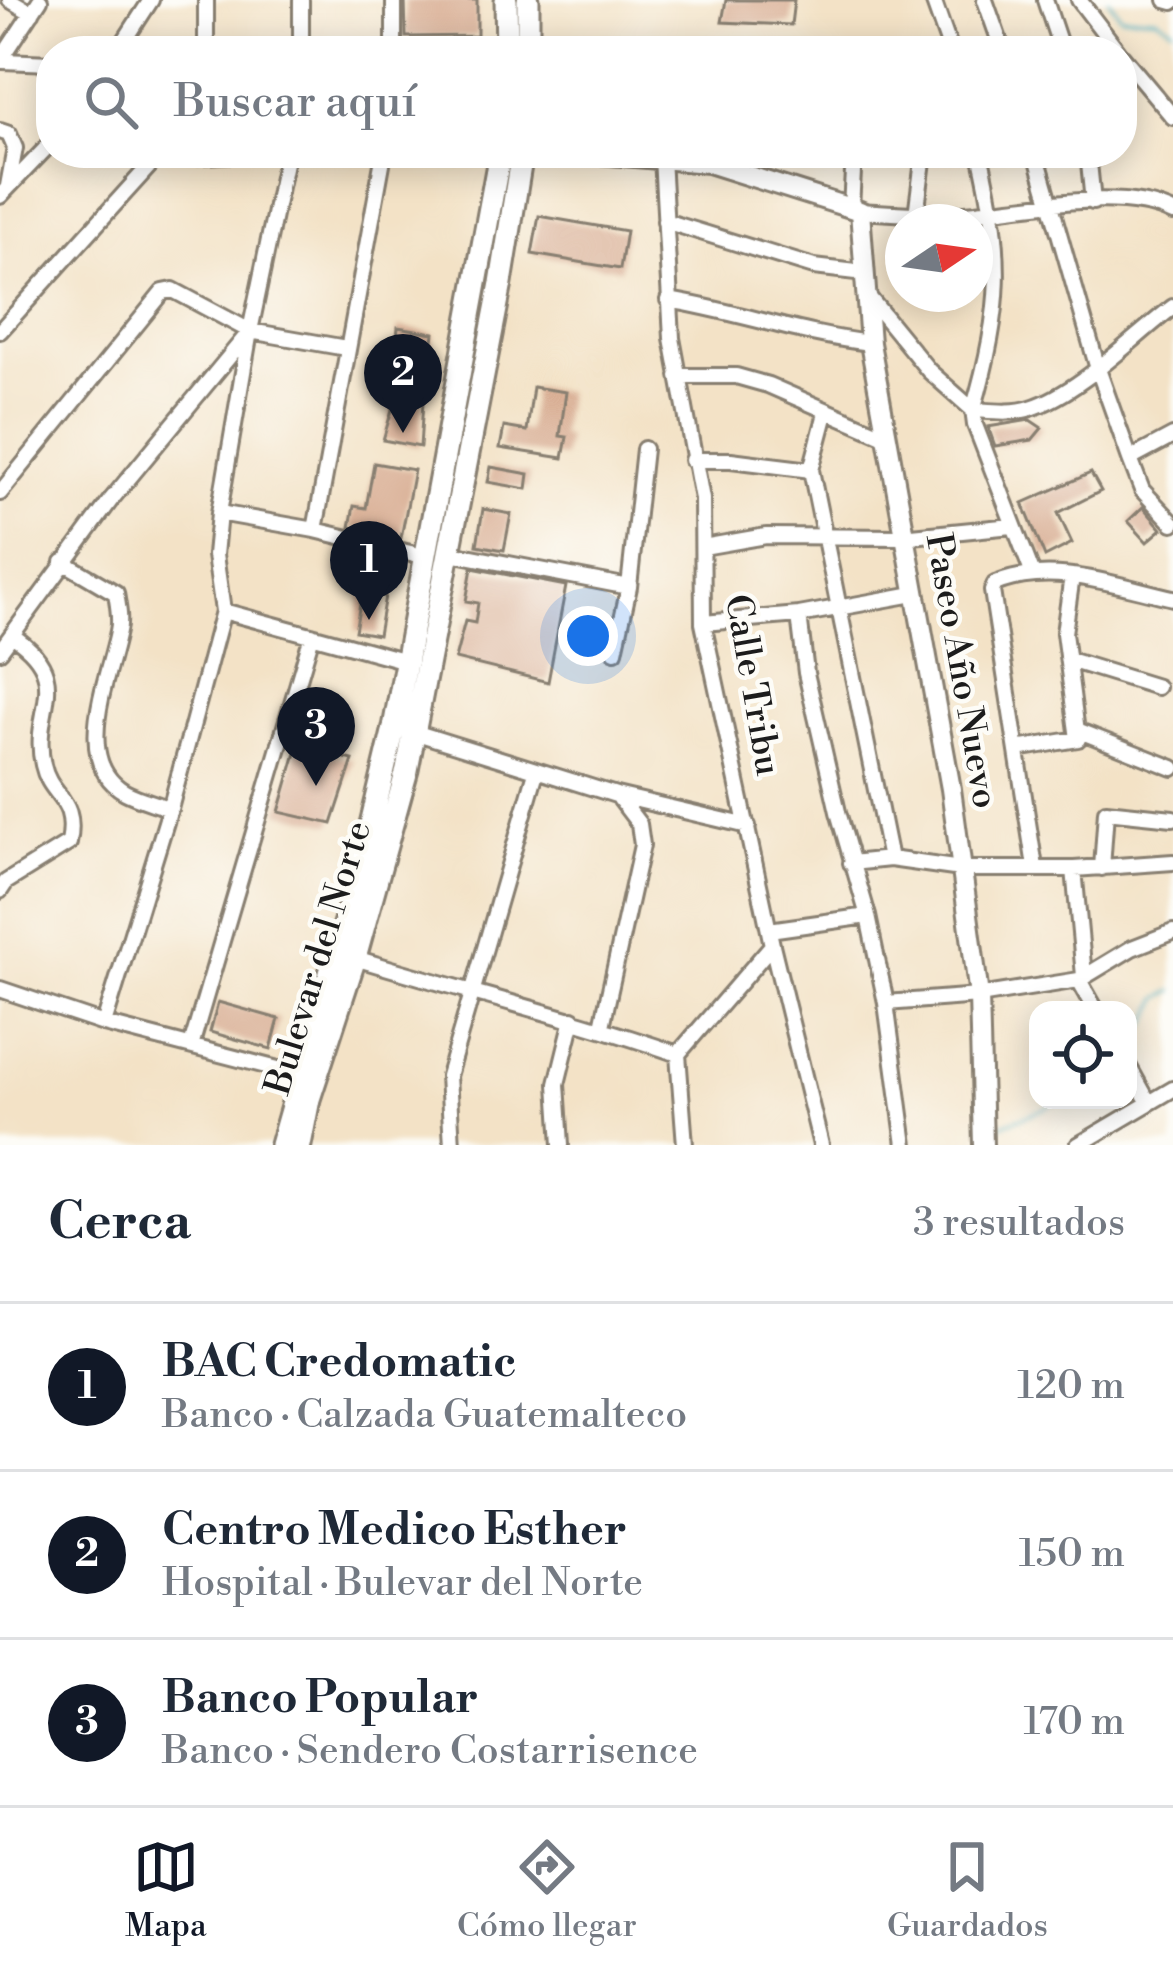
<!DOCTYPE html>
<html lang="es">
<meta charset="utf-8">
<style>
:root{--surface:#fff;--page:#f6f6f7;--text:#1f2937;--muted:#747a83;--line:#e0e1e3;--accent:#111827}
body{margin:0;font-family:"Libre Bodoni",serif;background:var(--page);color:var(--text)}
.controls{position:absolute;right:36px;bottom:36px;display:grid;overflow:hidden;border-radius:24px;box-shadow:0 6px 30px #0003}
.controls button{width:108px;height:108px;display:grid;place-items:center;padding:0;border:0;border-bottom:3px solid var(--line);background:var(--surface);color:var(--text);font:60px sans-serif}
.compass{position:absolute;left:885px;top:204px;width:108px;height:108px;border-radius:50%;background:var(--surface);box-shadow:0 6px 30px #0003;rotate:77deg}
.you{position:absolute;left:588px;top:636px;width:42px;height:42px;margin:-30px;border:9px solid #fff;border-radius:50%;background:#1a73e8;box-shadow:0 0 0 18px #1a73e833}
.badge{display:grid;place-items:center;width:78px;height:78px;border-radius:50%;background:var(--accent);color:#fff;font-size:39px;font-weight:700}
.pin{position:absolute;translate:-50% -99px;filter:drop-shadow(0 3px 6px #0008)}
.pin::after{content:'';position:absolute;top:63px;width:42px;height:36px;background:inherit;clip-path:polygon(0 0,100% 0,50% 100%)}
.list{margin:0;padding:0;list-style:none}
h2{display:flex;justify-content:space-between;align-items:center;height:156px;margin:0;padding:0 48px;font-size:51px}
h2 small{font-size:39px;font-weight:400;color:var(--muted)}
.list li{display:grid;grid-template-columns:78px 1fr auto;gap:36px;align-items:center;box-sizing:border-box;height:168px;padding:0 48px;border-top:3px solid var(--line)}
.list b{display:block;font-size:45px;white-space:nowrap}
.list p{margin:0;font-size:39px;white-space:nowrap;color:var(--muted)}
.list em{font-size:39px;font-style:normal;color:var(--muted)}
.icon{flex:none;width:66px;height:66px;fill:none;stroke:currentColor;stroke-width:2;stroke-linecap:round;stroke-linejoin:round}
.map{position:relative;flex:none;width:1173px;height:1145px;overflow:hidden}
.search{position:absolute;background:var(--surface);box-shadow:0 6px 30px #0003;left:36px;right:36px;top:36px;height:132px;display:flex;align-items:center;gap:30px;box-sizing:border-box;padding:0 42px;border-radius:48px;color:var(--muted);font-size:45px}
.sheet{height:660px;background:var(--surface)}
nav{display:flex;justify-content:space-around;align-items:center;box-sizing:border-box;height:168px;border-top:3px solid var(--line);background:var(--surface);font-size:33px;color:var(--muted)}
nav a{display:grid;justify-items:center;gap:6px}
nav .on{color:var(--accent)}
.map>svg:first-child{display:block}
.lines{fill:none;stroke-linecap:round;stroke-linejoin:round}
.stream{stroke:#3eacbd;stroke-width:3}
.building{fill:#d9af94}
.minor-casing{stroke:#887f71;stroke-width:20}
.tertiary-casing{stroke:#887f71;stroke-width:24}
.secondary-casing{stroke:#887f71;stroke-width:27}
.minor{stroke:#fff;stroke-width:14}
.tertiary{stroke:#fff;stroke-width:18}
.secondary{stroke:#fff;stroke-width:21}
.labels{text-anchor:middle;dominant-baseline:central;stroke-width:9;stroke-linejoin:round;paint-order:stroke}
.street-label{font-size:36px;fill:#1c1c1c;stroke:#fdfcf7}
</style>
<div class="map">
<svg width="1173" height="1145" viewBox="0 0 1173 1145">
<rect width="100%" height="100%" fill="#fdfcf7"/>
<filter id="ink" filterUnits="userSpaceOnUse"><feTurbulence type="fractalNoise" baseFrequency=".00833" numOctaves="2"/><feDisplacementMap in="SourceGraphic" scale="24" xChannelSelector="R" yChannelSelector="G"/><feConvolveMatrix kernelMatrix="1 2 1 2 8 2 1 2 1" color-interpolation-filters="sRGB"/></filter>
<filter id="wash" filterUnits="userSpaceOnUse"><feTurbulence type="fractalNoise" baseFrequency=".004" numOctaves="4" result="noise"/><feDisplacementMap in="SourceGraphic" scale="48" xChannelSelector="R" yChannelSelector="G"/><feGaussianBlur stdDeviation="2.7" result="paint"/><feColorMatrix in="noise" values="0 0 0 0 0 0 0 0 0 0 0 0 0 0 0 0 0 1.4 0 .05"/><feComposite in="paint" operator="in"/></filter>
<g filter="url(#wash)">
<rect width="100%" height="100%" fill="#f3e2c6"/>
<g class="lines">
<path class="stream" d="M1109,0L1121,16L1156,17L1173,28
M1128,1034L1146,1027L1160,998L1173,991
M991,1130C1014,1117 1038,1115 1060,1100"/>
</g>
<g id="blocks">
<path class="building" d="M405,0H477V36L406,37Z
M726,0H794L791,25L722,22Z
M539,216L626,231L620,269L532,254Z
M398,327L434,333L428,376L394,370Z
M533,387L566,392L560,436L567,437L563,458L500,448L504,427L527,431Z
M396,396L423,402L420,447L383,440Z
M1030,420L1042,428L1032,440L995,446L988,427Z
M374,463L414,470L401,538L350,527L354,506L366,508Z
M491,467L529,474L527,489L488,482Z
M1091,473L1101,491L1058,513L1072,543L1045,557L1023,503Z
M1143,507L1162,529L1147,542L1128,521Z
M483,509L511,514L504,550L477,545Z
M472,568L566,586L548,682L455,659L465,621L475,623L478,603L466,601Z
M362,592L385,596L378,635L355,631Z
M298,746L353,760L332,824L279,812Z
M218,1002L279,1019L271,1049L210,1032Z"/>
</g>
</g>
<g filter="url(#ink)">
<use href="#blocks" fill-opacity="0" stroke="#887f71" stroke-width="3"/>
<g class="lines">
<defs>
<path id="minor" d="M10,0L32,13
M206,0V51
M301,0V51
M933,0L951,51
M985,0L1003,51
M1045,0L1062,51
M1079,0L1118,51
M1166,0L1173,2
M118,51L151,0
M394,51V0
M1122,56L1173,117
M0,61L40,0
M3,61L51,63
M0,131L9,134L15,148L8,186
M980,153C1004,255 1003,308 973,410C991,411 1013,414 1031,408C1079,393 1132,338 1173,307
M1036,153L1098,369L1130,459L1142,490L1173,523
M1088,153L1093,202
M662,157L672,338L702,499L703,623L772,945L821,1145
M0,196L51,143
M851,208L854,153
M860,211C891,213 921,216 953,214C1012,211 1119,185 1173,213
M916,215L924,153
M665,221L814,267L865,273
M867,295L929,371L973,410L975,425L1032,572
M668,300C737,311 801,335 870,343
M0,331L152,163L164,158L258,153
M678,376H736L768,385L885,436
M826,413L811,470L890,859
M1130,459L1173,436
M692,460H731L811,470
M0,493L163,292L173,290L250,331L346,348
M219,513L315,530L427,557
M315,530L384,153
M703,547L766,536L902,537L1012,526
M451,553L629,587
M63,562L116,593C118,606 121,619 118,631C110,675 70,761 125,792C138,799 155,803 170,809
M223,611L410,662
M799,615L806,673L838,812L868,916L886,1003L905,1145
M703,623L799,615L914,594
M0,651L110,501L247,335
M615,651L629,587L644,449
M1069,660L1157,687
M1077,730L1173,768
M414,732L616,795L748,826
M1017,749L1078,739L1064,633L1072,576
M851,863L890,859L961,869H1074L1173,862
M1035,867L992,591L995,584C1052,561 1115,585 1173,598
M1102,868L1106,811L1173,818
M1074,869L1084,976
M0,891L6,882L69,843C78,797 50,798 43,765C30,710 76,679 13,636
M769,930L868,916
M355,958C463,991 572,1017 678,1054
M1079,980L1096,1010
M0,989L104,1024L305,1076
M886,1003L979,996L1079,980L1132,948L1173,932
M104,1024L170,809L223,611L215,555L219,513L250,331L287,153
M602,1026L642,845L639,824L620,799
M191,1046L312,635
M1128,1065L1149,1103
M452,1145L448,1076L536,772
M561,1145L557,1084L573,1019
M685,1145L678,1054L772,945
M1078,1145L1173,1089"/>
<path id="tertiary" d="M586,153L708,163L860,211L870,343L951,789L979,996L983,1145"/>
<path id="secondary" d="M506,0L507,51
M528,51V0
M281,1145L363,858L394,728L500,153
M300,1145L309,1099L355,958L407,770L501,283L522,153"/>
</defs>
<use href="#minor" class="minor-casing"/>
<use href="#tertiary" class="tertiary-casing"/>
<use href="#secondary" class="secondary-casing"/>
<use href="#minor" class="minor"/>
<use href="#tertiary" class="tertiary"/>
<use href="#secondary" class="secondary"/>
</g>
</g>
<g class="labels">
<g class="street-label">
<text transform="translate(961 671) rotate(80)">Paseo Año Nuevo</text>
<text transform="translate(752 685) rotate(80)">Calle Tribu</text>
<text transform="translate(319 958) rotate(-73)">Bulevar del Norte</text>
</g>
</g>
</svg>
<div class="controls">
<button><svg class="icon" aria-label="locate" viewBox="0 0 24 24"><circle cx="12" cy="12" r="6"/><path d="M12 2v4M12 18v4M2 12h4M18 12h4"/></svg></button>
</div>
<svg class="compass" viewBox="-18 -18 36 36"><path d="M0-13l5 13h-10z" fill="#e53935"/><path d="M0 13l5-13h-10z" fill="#747a83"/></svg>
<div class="you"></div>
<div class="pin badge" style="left:369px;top:620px">1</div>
<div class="pin badge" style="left:403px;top:433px">2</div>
<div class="pin badge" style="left:316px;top:786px">3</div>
<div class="search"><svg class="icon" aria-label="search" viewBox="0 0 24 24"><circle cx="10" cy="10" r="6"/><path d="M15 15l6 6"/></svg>Buscar aquí</div>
</div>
<section class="sheet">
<h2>Cerca<small>3 resultados</small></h2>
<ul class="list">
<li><span class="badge">1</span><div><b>BAC Credomatic</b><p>Banco · Calzada Guatemalteco</p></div><em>120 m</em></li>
<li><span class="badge">2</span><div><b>Centro Medico Esther</b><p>Hospital · Bulevar del Norte</p></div><em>150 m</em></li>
<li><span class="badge">3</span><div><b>Banco Popular</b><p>Banco · Sendero Costarrisence</p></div><em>170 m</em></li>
</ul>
</section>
<nav>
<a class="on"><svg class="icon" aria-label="map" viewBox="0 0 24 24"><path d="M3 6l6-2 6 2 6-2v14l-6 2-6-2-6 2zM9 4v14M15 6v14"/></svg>Mapa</a>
<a><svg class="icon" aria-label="directions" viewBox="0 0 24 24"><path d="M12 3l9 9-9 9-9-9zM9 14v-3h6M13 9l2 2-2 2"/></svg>Cómo llegar</a>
<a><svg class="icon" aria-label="saved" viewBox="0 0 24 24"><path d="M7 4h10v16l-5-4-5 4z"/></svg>Guardados</a>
</nav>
